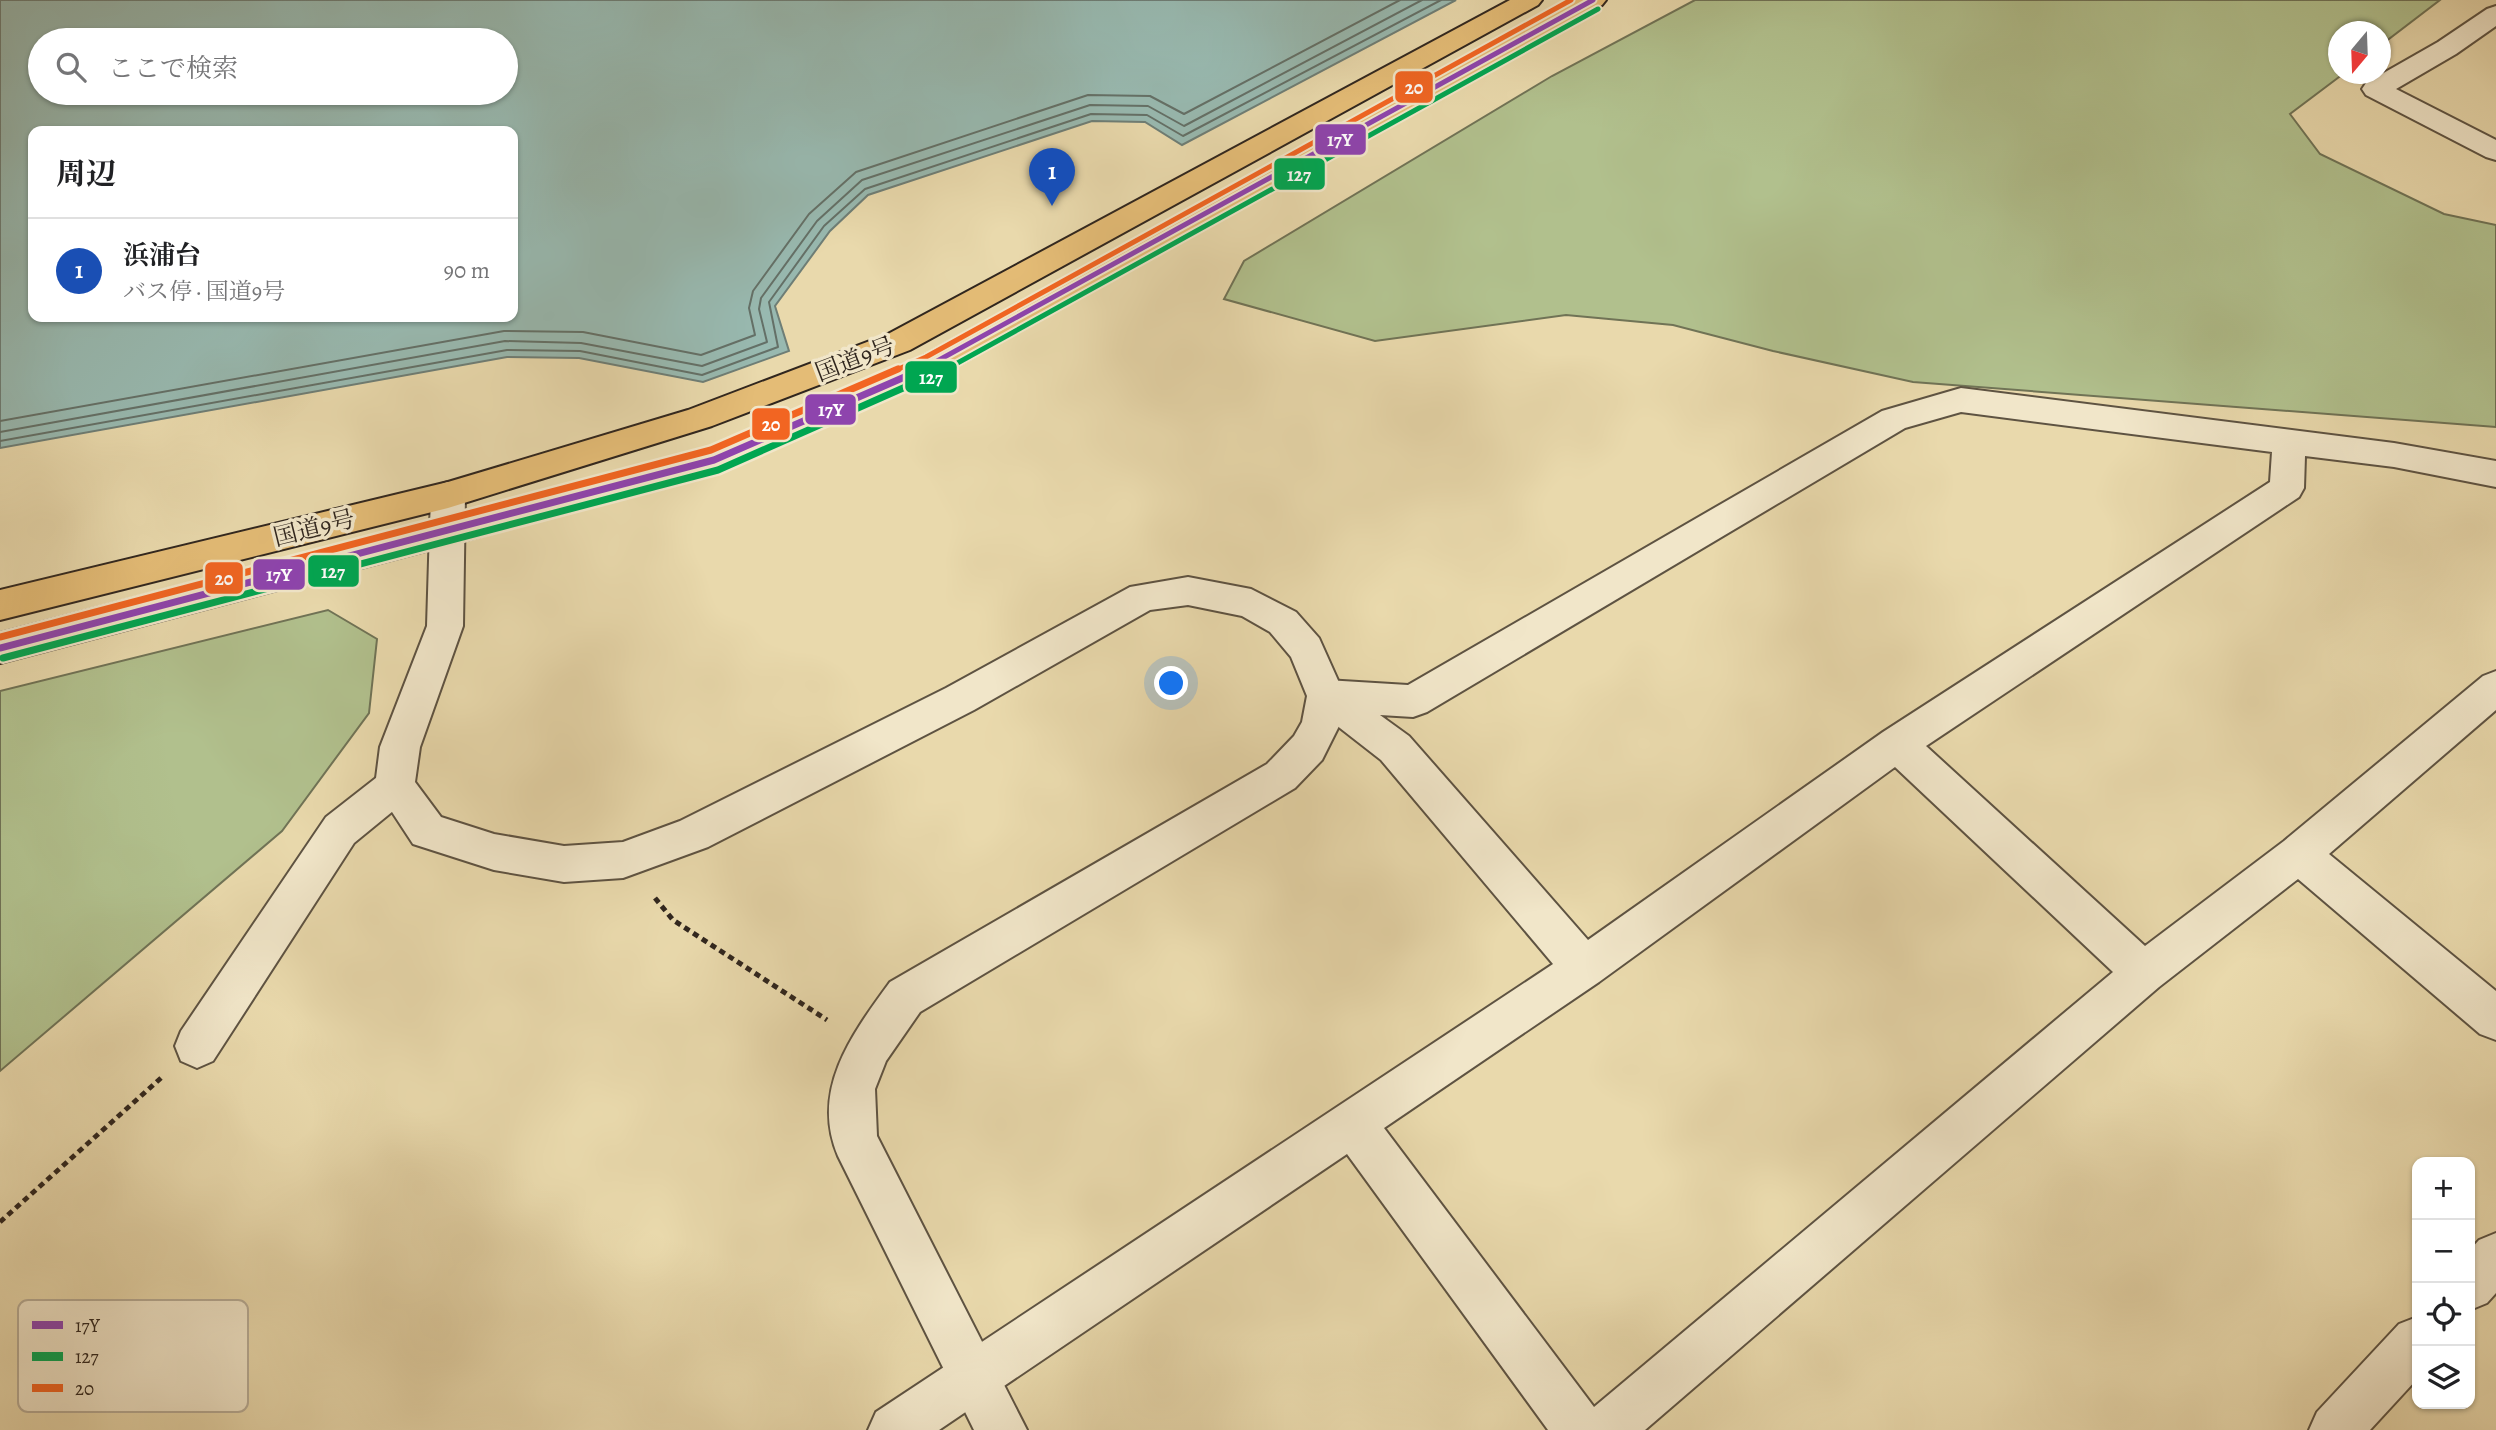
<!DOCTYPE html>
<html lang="ja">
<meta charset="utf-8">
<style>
:root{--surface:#fff;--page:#f2f2f2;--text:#202124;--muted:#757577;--line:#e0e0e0;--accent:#b45309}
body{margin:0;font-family:Alegreya,"Noto Serif JP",serif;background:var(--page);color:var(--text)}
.controls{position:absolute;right:21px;bottom:21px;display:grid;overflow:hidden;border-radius:14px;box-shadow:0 2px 5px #0004}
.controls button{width:63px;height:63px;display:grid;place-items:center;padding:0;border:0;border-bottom:2px solid var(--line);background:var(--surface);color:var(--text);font:35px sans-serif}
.compass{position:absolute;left:2328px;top:21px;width:63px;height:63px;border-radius:50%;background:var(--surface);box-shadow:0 2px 5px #0004;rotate:199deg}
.you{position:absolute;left:1172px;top:684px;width:24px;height:24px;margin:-18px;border:5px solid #fff;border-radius:50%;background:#1a73e8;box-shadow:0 0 0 10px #1a73e833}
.badge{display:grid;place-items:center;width:46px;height:46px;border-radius:50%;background:var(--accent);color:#fff;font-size:23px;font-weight:700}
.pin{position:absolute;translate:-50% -58px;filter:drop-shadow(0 2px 4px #0008)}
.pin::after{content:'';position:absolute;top:37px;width:24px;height:21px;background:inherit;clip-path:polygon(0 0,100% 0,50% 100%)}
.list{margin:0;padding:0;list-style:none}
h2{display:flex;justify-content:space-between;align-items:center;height:91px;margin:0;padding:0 28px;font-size:30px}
h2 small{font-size:23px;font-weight:400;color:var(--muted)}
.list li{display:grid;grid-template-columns:46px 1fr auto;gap:21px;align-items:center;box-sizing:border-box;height:105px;padding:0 28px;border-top:2px solid var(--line)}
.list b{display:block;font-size:26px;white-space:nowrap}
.list p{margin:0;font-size:23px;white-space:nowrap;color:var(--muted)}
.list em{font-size:23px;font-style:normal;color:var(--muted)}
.icon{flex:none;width:38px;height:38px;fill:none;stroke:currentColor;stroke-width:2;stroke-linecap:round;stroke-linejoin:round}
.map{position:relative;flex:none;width:2496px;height:1430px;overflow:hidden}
.search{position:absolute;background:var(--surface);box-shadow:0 2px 5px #0004;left:28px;top:28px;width:490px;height:77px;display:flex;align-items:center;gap:18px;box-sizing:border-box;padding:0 24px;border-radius:38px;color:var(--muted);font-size:26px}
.panel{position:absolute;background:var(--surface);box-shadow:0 2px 5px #0004;left:28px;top:126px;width:490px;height:196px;border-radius:14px}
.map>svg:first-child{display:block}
.green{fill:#b1c08d;stroke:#707356;stroke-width:2}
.water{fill:#98b9b0;stroke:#6e7e76;stroke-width:2;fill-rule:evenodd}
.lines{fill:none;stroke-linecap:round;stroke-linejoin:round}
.shore{stroke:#647067;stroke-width:2}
.minor-casing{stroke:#5e5342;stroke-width:4}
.tertiary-casing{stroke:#5e5342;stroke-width:4}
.trunk-casing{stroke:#30261e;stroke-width:4}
.path{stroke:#30261e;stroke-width:5;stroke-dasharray:6 4.5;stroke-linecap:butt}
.minor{fill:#f1e6c9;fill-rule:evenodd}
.tertiary{fill:#f1e6c9;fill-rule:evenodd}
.trunk{fill:#e4bc76;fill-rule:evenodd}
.bus-1-far1-casing{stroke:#f1e6c9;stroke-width:9}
.bus-1-casing{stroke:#f1e6c9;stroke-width:12}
.bus-2-far1-casing{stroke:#f1e6c9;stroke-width:9}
.bus-2-casing{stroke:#f1e6c9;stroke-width:12}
.bus-3-far1-casing{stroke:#f1e6c9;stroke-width:9}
.bus-3-casing{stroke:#f1e6c9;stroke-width:12}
.bus-1-far1{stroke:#8e44ad;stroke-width:5}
.bus-1{stroke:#8e44ad;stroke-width:7}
.bus-2-far1{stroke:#00a651;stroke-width:5}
.bus-2{stroke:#00a651;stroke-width:7}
.bus-3-far1{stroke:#f26522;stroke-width:5}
.bus-3{stroke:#f26522;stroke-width:7}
.labels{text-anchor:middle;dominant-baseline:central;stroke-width:7;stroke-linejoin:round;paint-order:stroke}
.street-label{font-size:24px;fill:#30261e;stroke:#f1e6c9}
.key{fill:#f1e6c9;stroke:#b7ac96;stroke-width:2}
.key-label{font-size:19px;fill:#30261e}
.line-badge{stroke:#f1e6c9;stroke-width:2.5}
.badge-label{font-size:19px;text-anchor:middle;font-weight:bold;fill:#fff}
</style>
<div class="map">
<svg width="2496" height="1430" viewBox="0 0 2496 1430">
<rect width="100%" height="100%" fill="#e9d9ac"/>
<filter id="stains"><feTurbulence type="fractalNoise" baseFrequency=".00286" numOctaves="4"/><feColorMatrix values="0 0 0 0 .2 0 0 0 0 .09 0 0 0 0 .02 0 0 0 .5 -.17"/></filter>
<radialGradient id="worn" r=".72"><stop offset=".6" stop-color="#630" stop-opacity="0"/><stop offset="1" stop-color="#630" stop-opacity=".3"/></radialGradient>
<path class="green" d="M1695,0H2440L2381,45L2380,32H2338V74H2343L2290,114L2320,154L2444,214L2496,225V427L1913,382L1773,351L1673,325L1566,315L1375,341L1224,299L1244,261L1552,76Z
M328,610L377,639L369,713L282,831L0,1071V691Z"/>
<path class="water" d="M0,0H1456L1182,145L1145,122L1092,121L868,195L830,231L775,306L789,351L703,382L579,358L507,357L0,448ZM40,40H506V93H40ZM33,131H513V317H33Z"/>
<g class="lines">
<path class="shore" d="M0,421L504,331L583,332L701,355L755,335L749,308L753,291L809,214L856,172L1088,95L1150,96L1184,114L1400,0
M0,432L505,341L581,343L702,366L767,342L759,309L761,298L817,221L862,180L1090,105L1148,106L1184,126L1422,0
M0,441L507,350L580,351L702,375L778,347L769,302L824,226L865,189L1091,114L1147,115L1183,136L1441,0"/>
<defs>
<path id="minor" d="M2496,6V26L2456,54L2396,89L2496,140V160L2486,157L2366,95L2362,89L2366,83L2438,42L2487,9Z
M1961,388L2394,443L2496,461V487L2394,467L2305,456L2304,488L2299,497L1926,746L2145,946L2284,841L2483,676L2496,671V710L2329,854L2496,991V1040L2480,1034L2298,879L2159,987L1645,1430H1548L1347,1154L939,1430H868L876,1412L1553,964L1381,760L1313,707L1307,696L1313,685L1326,680L1408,685L1882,411ZM1961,412L2272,452L2270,482L1883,732L1588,940L1409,736L1380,715L1413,717L1427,712L1905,428ZM1895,767L2113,972L1594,1407L1384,1128L1599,982Z
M395,769L409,774L415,786L409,798L354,843L213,1061L197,1068L181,1061L175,1046L181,1031L326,817L381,774Z
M2496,1233V1293L2487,1303L2470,1310V1250L2479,1240Z
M2417,1317V1379L2370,1430H2309L2317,1412L2399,1324Z"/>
<path id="tertiary" d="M448,482L460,486L465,495L463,626L420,747L415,782L441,817L494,834L564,846L623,842L680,821L946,688L1130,587L1188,577L1251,589L1296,612L1319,638L1345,696L1340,724L1322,760L1295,788L920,1012L886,1061L875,1089L877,1136L1027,1430H974L838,1156C810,1090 852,1034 890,982L1267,764L1294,736L1302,722L1307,696L1291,657L1270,632L1242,616L1188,605L1150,610L974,710L708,847L623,878L564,882L494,870L413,844L375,786L380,747L427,626L431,495L436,486Z"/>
<path id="trunk" d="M1510,0H1542L1538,5L910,350L712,426L448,508L0,620V590L448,482L688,410L888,334Z
M1574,0H1606L1602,5L942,374L726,469L448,545L0,663V633L705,450L920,358Z"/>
</defs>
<use href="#minor" class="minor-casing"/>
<use href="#tertiary" class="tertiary-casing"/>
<use href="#trunk" class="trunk-casing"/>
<path class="path" d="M655,898L673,920L827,1020
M0,1222L161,1078"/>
<use href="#minor" class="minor"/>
<use href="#tertiary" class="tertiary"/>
<use href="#trunk" class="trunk"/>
<defs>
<path id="bus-1-far1" d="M919,371L1593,0"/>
<path id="bus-1" d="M0,648L714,460L923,369"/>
<path id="bus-2-far1" d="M943,371L1598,9"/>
<path id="bus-2" d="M3,658L718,470L946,369"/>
<path id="bus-3-far1" d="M894,371L926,357L1571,0"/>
<path id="bus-3" d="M0,637L711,450L898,369"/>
</defs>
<use href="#bus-1-far1" class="bus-1-far1-casing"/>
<use href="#bus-1" class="bus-1-casing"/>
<use href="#bus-2-far1" class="bus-2-far1-casing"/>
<use href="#bus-2" class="bus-2-casing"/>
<use href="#bus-3-far1" class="bus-3-far1-casing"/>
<use href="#bus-3" class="bus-3-casing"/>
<use href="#bus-1-far1" class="bus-1-far1"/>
<use href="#bus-1" class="bus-1"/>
<use href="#bus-2-far1" class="bus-2-far1"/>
<use href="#bus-2" class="bus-2"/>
<use href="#bus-3-far1" class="bus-3-far1"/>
<use href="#bus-3" class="bus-3"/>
</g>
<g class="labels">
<g class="street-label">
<text transform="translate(855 359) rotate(-21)">国道9号</text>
<text transform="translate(314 528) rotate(-14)">国道9号</text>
</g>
</g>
<rect x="18" y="1300" width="230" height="112" rx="10" class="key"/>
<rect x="32" y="1321" width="31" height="8" fill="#8e44ad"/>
<rect x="32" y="1352" width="31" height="9" fill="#00a651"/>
<rect x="32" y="1384" width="31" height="8" fill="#f26522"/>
<g class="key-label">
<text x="75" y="1332">17Y</text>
<text x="75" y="1363">127</text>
<text x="75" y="1395">20</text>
</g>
<g class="line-badge">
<rect x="1394" y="70" width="40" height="34" rx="7" fill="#f26522"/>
<rect x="1314" y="123" width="53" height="33" rx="7" fill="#8e44ad"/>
<rect x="1273" y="157" width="53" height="34" rx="7" fill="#00a651"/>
<rect x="904" y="360" width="54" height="34" rx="7" fill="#00a651"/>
<rect x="804" y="393" width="53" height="33" rx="7" fill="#8e44ad"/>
<rect x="751" y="407" width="40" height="34" rx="7" fill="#f26522"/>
<rect x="307" y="554" width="53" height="34" rx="7" fill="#00a651"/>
<rect x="252" y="558" width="54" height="33" rx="7" fill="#8e44ad"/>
<rect x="204" y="561" width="40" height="34" rx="7" fill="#f26522"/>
</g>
<g class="badge-label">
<text x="1414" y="94">20</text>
<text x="1340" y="146">17Y</text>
<text x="1299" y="181">127</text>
<text x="931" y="384">127</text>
<text x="831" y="416">17Y</text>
<text x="771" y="431">20</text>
<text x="333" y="578">127</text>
<text x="279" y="581">17Y</text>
<text x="224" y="585">20</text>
</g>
<rect width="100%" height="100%" filter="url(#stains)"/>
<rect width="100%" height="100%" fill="url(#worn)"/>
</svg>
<div class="controls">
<button>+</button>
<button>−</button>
<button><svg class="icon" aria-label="locate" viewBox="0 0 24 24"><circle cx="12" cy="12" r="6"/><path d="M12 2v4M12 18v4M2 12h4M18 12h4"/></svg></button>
<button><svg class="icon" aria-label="layers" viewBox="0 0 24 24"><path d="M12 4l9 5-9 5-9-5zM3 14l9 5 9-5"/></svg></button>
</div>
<svg class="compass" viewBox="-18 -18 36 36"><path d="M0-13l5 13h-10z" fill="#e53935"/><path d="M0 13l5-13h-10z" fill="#757577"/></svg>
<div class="you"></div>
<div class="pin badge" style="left:1052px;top:206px;background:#1a4fb4">1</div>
<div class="search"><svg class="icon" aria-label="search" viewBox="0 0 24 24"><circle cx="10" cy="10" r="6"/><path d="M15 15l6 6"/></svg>ここで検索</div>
<section class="panel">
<h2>周辺<small></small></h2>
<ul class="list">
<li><span class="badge" style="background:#1a4fb4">1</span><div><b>浜浦台</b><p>バス停 · 国道9号</p></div><em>90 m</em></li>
</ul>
</section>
</div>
